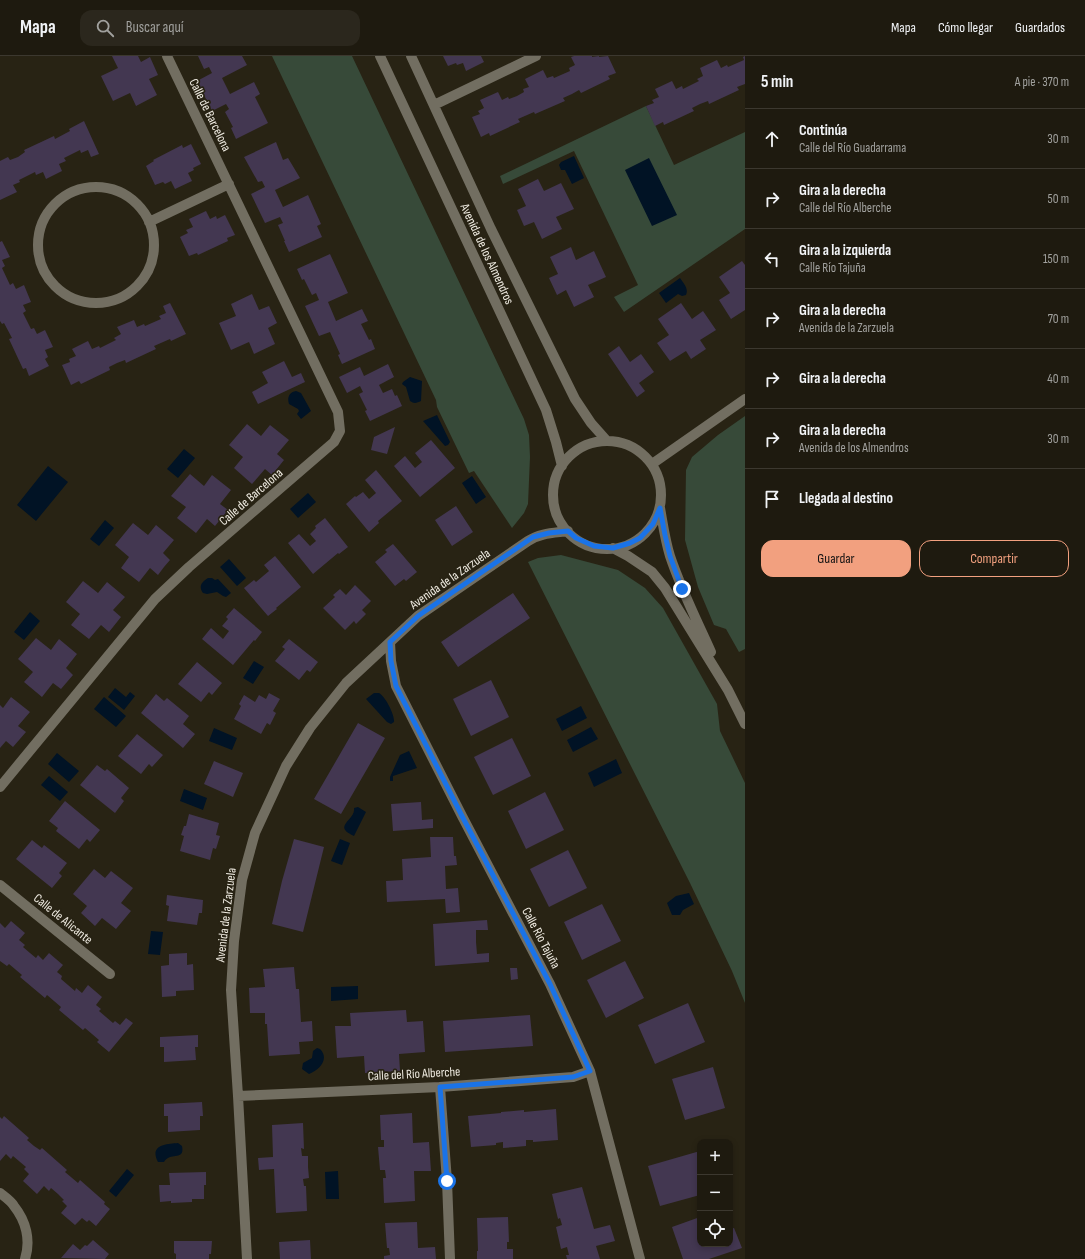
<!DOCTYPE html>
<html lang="es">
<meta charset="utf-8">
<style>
:root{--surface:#1e1a0f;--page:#2b271d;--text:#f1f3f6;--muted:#a1a19e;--line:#3c382f;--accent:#f2a07f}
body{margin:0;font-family:"Sofia Sans Condensed",sans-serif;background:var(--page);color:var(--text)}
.controls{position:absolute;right:12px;bottom:12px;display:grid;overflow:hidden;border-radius:8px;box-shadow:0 2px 6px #0003}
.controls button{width:36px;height:36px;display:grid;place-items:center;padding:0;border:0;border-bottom:1px solid var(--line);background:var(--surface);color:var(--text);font:20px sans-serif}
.stop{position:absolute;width:12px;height:12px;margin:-9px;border:3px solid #1a73e8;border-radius:50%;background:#fff}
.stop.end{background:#1a73e8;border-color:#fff;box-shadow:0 1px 4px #0008}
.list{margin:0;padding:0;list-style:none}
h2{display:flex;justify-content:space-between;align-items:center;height:52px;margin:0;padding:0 16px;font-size:17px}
h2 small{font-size:13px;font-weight:400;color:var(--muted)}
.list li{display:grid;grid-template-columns:26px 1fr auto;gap:12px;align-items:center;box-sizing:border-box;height:60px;padding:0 16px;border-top:1px solid var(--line)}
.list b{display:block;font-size:15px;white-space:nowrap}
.list p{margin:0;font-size:13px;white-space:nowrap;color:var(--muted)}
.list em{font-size:13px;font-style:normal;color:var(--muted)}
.actions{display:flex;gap:8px;padding:12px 16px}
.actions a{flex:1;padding:9px 0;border:1px solid var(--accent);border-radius:12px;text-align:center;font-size:14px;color:var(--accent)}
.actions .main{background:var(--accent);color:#111}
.icon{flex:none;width:22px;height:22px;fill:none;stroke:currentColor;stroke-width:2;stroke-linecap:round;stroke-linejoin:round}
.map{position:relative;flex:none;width:745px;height:1203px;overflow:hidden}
header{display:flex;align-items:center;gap:24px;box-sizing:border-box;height:56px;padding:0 20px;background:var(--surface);border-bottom:1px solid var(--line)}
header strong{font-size:19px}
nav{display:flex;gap:22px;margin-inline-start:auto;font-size:14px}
.search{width:280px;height:36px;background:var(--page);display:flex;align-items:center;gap:10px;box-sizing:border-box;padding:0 14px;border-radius:12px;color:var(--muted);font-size:15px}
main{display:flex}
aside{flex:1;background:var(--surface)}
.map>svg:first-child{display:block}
.green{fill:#374a39}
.water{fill:#011325}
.building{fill:#433751}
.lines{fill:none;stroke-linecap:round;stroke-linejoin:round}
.minor{stroke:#726e61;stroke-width:10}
.route{stroke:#1a73e8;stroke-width:5}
.labels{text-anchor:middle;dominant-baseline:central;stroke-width:3.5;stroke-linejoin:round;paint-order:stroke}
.street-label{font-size:13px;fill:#efebe1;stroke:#282314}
</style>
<header>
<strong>Mapa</strong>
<div class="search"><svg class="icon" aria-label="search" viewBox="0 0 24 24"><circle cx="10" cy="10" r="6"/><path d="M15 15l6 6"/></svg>Buscar aquí</div>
<nav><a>Mapa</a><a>Cómo llegar</a><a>Guardados</a></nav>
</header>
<main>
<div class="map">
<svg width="745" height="1203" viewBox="0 0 745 1203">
<rect width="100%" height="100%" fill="#282314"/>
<path class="green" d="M272,0H352L524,363L529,379L530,401L528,448L524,457L512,472L474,415L469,417L437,351L436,344Z
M646,50L674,109L745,76V173L624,256L614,241L638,229L574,95L503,128L500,120Z
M745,360V593L739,596L726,573L714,569L698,531L685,484L686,414L692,401L718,379Z
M561,499L618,514L645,532L663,552L717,648L720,675L745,727V947L732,915L690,827L528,506L538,502Z"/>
<path class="water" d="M574,100L584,122L572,128L565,114H561L559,109L561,106Z
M649,102L677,159L652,170L625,114Z
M680,222C683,227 689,232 686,239L682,240L678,238L666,247L659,237Z
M410,321L422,325L421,345C417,347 414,348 410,345L406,331L402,328L403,326Z
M296,335L301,337L311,355L301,363L297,358L299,355L298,353L289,348C287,342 289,336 296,335Z
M437,359L450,386L448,389L445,390L423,365Z
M184,393L195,402L178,422L167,413Z
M48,410L68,426L36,465L17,449Z
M472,420L486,441L476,448L462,427Z
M308,437L316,446L298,462L290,453Z
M105,464L114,472L99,490L90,483Z
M229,503L246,522L237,530L220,511Z
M208,522H212L215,524L218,523L231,537L226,541L223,540L217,536L207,538L203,537C198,530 202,526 208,522Z
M30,556L40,565L24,584L14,576Z
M254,605L264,611L253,628L243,622Z
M115,632L126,641L130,636L135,640L124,654L108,641Z
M374,637H379C385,640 395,659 394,666L391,668L387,666L366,643Z
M104,641L126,660L116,671L94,653Z
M581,650L587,662L562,675L556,663Z
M591,671L598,683L573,696L567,684Z
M214,672L237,682L232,694L209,685Z
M409,695L417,712L393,720V725H390V721L400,699Z
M57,697L79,715L69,726L48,708Z
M616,703L622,717L594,731L588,717Z
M49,720L68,736L60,745L41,729Z
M184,733L207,742L203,754L180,745Z
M358,751L366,756L354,780C331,770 356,764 354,752Z
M340,783L350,787L342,809L331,805Z
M689,837L694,848L683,854L680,859H672L667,847L676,840Z
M151,875L163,876L160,899L148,898Z
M358,930V943L331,945V931Z
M317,992L320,993C330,1003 319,1014 309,1018L302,1013L303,1007L312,1002L313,995Z
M178,1087L182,1090C185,1106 171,1095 164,1106H158C149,1089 166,1088 178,1087Z
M127,1113L134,1119L116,1141L109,1135Z
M338,1115L339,1143H326L325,1116Z"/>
<path class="building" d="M112,0H138L141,6L150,1L158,19L149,23L157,39L136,50L130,37L113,45L101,20L118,12Z
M198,0H242L247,9L222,22L230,38L254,26L260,38L255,41L268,67L236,83L231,72L233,71L225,56L229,53L226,48L212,55L197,25L212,17L209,11L204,13Z
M443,0H481L484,6L466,15L463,7L457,9L456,7L448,10Z
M574,0H592V1L599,0V1L608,0L616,17L608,20L610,23L581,37L579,34L572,38L563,42L565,45L535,58L534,56L518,63L520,66L490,80L489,77L481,81L472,61L480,58L478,55L484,52L480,44L498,36L502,44L508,41L509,43L517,40L524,36L523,33L529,31L525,23L543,14L547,22L553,20L554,22L570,15L569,12L575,9L571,1Z
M745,0V28L737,31L739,34L709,48L708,45L700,48L692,52L694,55L664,69L663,66L655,70L646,50L654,47L652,44L659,41L655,33L672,25L676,33L682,30L683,33L699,25L697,23L703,20L700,12L717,4L721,12L727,9L728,11L744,4L743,1Z
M84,65L99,98L91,101L88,94L81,97L80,94L64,102L66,105L59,108L62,115L46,123L43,116L36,119L35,116L19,124L20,126L13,129L17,136L0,144V105L8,101L10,104L18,101L25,96L24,94L54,80L55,83L70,75L69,73Z
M276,86L283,104L288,102L300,122L275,134L283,151L308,139L321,168L317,170L322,181L289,196L284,185H285L278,169L283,167L280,161L265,167L251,138L265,131L262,125L258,126L244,101Z
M191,88L201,108L193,112L194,114L188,117L192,125L175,133L171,125L165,128L163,126L155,129L146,110L154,105L153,104L182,89L183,92Z
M538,123L544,135L561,127L574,153L556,161L562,173L542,183L534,166L524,170L517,154L526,150L518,133Z
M206,155L210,163L216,160L217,163L225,159L235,179L227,182L228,185L198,199L197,197L189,200L180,181L188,177L186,174L193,171L189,163Z
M2,185L10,201L2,204L5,210L2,212L10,229L13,227L16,233L24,229L31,246L23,249L26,255L23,257L31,273L34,272L37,278L45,274L53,291L45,294L48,301L45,303L49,310L29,320L26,312L23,313L9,283L12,282L4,267L2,268L0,265V186Z
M571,191L576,204L594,195L606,221L588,229L594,241L574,251L566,234L557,239L549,222L558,218L550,201Z
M330,198L348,237L328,246L336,265L362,253L368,265L361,268L369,284L371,283L375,293L342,308L338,299L340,298L330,276L319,280L305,250L319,244L316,237L312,239L304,223L302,224L297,213Z
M742,205L745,209V254L731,263L719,244L730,237L719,221Z
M252,238L259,254L269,250L277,267L268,272L275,288L254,298L249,286L231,294L219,267L236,260L231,248Z
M170,247L186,278L171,285L170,283L154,290L156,293L126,307L125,304L117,307L109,311L110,314L81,328L79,325L71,329L62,309L70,306L69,303L76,300L72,293L88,285L92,293L99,290L100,292L116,284L114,282L121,278L117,271L134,264L137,271L144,268L145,270L161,263L159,260L166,257L163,250Z
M681,247L692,263L703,255L716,274L700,284L706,293L691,303L686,295L670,305L657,287L669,279L658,263Z
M619,290L630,306L641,298L654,316L639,327L645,335L637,341L608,298Z
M284,305L292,321L301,317L305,326L258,348L252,336L268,327L262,316Z
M388,308L394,321L379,329L383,337L392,333L395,340L397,339L402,350L370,365L365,355L367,354L359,338L363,336L360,330L347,337L339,321L360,311L364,320Z
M247,368L261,380L270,369L289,384L277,398L284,404L272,419L265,413L252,428L234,412L243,401L229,389Z
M395,371L387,398L371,394L374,381Z
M431,384L455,412L420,441L394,410L405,400L415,412L422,406L415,397Z
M376,414L402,445L378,465L379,467L369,476L346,448L355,440L356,441L363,436L369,443L376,437L365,424Z
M190,418L204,430L212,419L231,434L220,448L228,454L215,470L207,463L196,477L177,462L186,451L171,440Z
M456,450L473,476L452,490L435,464Z
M325,462L348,491L339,498L338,497L313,518L288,487L299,478L310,490L316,485L310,478L316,472L315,470Z
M133,467L148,479L156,469L174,484L163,497L170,504L164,511L158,519L150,512L139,526L121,512L129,501L115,489Z
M393,488L417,516L406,525L404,523L395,530L375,506L387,496L385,494Z
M275,500L301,531L276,552L277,553L268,560L244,532L254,524L256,526L269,515L264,509Z
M83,525L98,537L107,526L125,541L113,554L121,561L109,576L101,569L89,583L71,569L80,558L66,546Z
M355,529L371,545L362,554L366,558L356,568L354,565L345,574L323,552L335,541L333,539L340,533L346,539Z
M513,537L530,562L458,611L441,586Z
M234,552L262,576L255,585L254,584L233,609L202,583L211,572L223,583L229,575L222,570L228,563L226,561Z
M36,582L51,594L59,583L77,598L66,612L73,619L61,633L53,627L42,641L24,626L33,616L18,603Z
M289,583L318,606L310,616L307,614L299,624L275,605L285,593L282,591Z
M197,606L222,627L212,639L209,636L201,646L178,628Z
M491,624L509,661L471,680L453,643Z
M269,637L280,643L273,655L276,657L270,669L267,667L261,678L234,663L241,650L239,648L244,639L255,646L259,639L266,643Z
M156,638L164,645L167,642L189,660L183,668L195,678L183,692L141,657Z
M11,641L30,656L18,670L26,676L13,691L6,685L0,692V649L3,652Z
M358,667L385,682L341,758L314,743Z
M137,678L163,699L152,711L149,708L141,718L118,700Z
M512,682L531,720L493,739L474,701Z
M214,705L243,717L233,741L204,728Z
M97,709L105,715L107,713L129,732L121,742L124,745L115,757L80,729Z
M545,736L564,774L526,793L508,755Z
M65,745L100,774L90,786L87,783L79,793L56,775L58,772L49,765Z
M421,746L422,764L433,763V772L393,775L391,748Z
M189,758L219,767L216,779L220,780L216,793L213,792L210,804L180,795L184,780L181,779L184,770H186Z
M430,781H453L454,800H456L457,809L445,810L446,833L458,832L460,856L446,857L445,843L387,846L386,825L403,824L402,803L431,801Z
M294,783L324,791L303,876L272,868L282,825Z
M32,784L42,792L44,789L67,807L59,817L62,820L52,832L16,803Z
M568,794L587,832L549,851L530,813Z
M94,813L105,822L111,815L133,832L121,847L131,855L116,873L102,862L95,870L81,857L87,850L73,838Z
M167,839L203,844L202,857H199L197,869L167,865L169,850L166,849Z
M602,848L621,885L582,904L564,866Z
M487,864L488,874H476V886L477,898L489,897V906L435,910L433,868Z
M11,865L25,877L19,884L25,889L23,891L30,897L36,902L38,899L43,904L49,897L63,909L57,916L62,920L61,923L75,935L76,932L82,937L88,929L102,941L96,949L101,953L99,955L113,967L115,965L120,969L126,962L133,967L109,996L97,986L99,984L85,972L83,974L59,954L61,951L47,939L45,942L20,921L22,919L9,908L7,910L0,905V867L5,872Z
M187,897V909L193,908L194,934L176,935V940L162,941L161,910L169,909V898Z
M625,905L644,942L606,962L587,924Z
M294,911L296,933H299L301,966L312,965L313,985L299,986L300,998L269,1000L267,968H265V957H250L249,932L265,931L263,913Z
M510,912H517L518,923L511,924Z
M688,947L705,986L655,1008L638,969Z
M406,954L407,966L423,965L425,996L399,998L400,1015L365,1017L364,1000L337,1002L335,970H351L350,957Z
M530,959L533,990L445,996L443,965Z
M198,979V991H195L196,1004L164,1006V991H160V981Z
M713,1011L725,1052L685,1064L672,1023Z
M202,1046L203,1060H200V1074L168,1076V1060H164V1048Z
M556,1053L558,1084L533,1086V1084H526V1090L515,1091L503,1092V1086L496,1087V1089L471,1091L468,1060L501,1057V1056L524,1054V1056Z
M412,1057L413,1087L429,1086L431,1115H414L415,1145L384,1147L383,1122H386L385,1114H380L378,1091H384V1084H381L380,1059Z
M4,1060L29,1082L27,1084L34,1090L40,1094L42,1092L67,1114L65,1116L78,1127L80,1124L105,1146L104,1148L110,1153L96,1170L89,1164L87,1166L82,1162L75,1169L61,1157L67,1150L62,1145L64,1144L58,1138L51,1132L49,1135L44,1130L37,1138L23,1125L29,1118L24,1113L26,1111L13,1100L11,1103L6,1098L0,1105V1061L2,1063Z
M303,1067L304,1093L301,1092L302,1100H308V1111L309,1122L303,1123L304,1130H306L307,1155L276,1157L274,1113L259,1114L258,1102L273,1101L272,1069Z
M700,1095V1139L660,1150L648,1110Z
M206,1116V1129H204V1143H192V1146L171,1147V1145L160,1146L159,1129H170L169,1117Z
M582,1131L594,1173L610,1169L615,1185L596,1190L600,1203H567L566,1199H569L567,1191L561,1193L556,1171L562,1169L560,1162L558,1163L552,1138Z
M508,1161L509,1186H507V1193H513V1203H477V1195H478L477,1162Z
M700,1161V1188H730V1173L734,1172L742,1192L709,1203H683L672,1171Z
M417,1166L418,1192L435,1191L436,1203H384V1200L390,1199L389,1192H387L385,1167Z
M93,1184L109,1198L105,1203L61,1202L73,1188L80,1194L85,1189L87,1190Z
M310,1184L311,1203H280L279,1186Z
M174,1185H212L211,1198H209V1203H176V1198L174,1197Z"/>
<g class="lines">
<path class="minor" d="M380,0L546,354L556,386L562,410
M411,0L491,173L575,343L591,367L607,385
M434,49L536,0
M38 189a58 58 0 1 1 116 0a58 58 0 1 1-116 0Z
M149,166L229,128
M553 439a54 54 0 1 1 108 0a54 54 0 1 1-108 0Z
M652,408L745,343
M660,452C663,468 665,484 670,500C681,533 697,565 711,596
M613,492L628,500L652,516L665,532L728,634L745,668
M390,586L391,605L396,630L462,760L550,928L590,1015L640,1203
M0,731L155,543L189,511L334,386L340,375L338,356L167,0
M0,829L110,918
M440,1031L447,1125L450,1203
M238,1040L440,1031L573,1021L590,1015
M0,1137C5,1141 11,1145 14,1150C26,1165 31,1184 25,1203
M247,1203L238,1040L231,934L234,885L242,824L255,777L286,710L310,672L346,627L418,560L528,485C540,477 554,477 568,475"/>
</g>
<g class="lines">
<path class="route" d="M447,1125L440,1031L573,1021L590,1015L550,928L462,760L396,630L391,605L390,586L418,560L533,481L549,477L568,475L576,482L594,490L613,492L630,487L640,482L653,468L660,452L665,479L670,500L682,533"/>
</g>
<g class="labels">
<g class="street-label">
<text transform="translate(210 59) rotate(64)">Calle de Barcelona</text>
<text transform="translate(487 198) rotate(65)">Avenida de los Almendros</text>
<text transform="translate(251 441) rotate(-41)">Calle de Barcelona</text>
<text transform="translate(450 523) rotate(-35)">Avenida de la Zarzuela</text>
<text transform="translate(226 859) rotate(-83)">Avenida de la Zarzuela</text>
<text transform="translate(63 863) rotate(39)">Calle de Alicante</text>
<text transform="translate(541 882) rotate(62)">Calle Río Tajuña</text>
<text transform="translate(414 1018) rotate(-3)">Calle del Río Alberche</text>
</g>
</g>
</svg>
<div class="controls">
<button>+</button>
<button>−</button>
<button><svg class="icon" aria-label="locate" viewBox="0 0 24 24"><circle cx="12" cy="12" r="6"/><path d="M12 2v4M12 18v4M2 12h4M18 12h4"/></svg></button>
</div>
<div class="stop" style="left:447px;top:1125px"></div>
<div class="stop end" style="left:682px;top:533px"></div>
</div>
<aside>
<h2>5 min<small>A pie · 370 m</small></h2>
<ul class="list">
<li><svg class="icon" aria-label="ahead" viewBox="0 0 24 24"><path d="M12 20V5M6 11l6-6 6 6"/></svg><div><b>Continúa</b><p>Calle del Río Guadarrama</p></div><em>30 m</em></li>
<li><svg class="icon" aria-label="right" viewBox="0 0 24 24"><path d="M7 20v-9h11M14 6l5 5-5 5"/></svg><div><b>Gira a la derecha</b><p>Calle del Río Alberche</p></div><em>50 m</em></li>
<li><svg class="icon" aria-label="left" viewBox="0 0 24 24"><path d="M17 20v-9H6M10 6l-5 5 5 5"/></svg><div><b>Gira a la izquierda</b><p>Calle Río Tajuña</p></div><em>150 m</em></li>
<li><svg class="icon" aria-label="right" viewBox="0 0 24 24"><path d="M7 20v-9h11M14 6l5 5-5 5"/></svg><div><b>Gira a la derecha</b><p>Avenida de la Zarzuela</p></div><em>70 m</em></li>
<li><svg class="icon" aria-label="right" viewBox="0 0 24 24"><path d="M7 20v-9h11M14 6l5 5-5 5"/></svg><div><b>Gira a la derecha</b></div><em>40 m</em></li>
<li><svg class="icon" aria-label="right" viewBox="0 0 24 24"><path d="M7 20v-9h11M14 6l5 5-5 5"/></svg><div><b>Gira a la derecha</b><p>Avenida de los Almendros</p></div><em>30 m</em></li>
<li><svg class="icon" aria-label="arrive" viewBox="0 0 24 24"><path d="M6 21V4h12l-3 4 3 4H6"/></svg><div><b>Llegada al destino</b></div></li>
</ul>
<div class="actions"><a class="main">Guardar</a><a>Compartir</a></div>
</aside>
</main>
